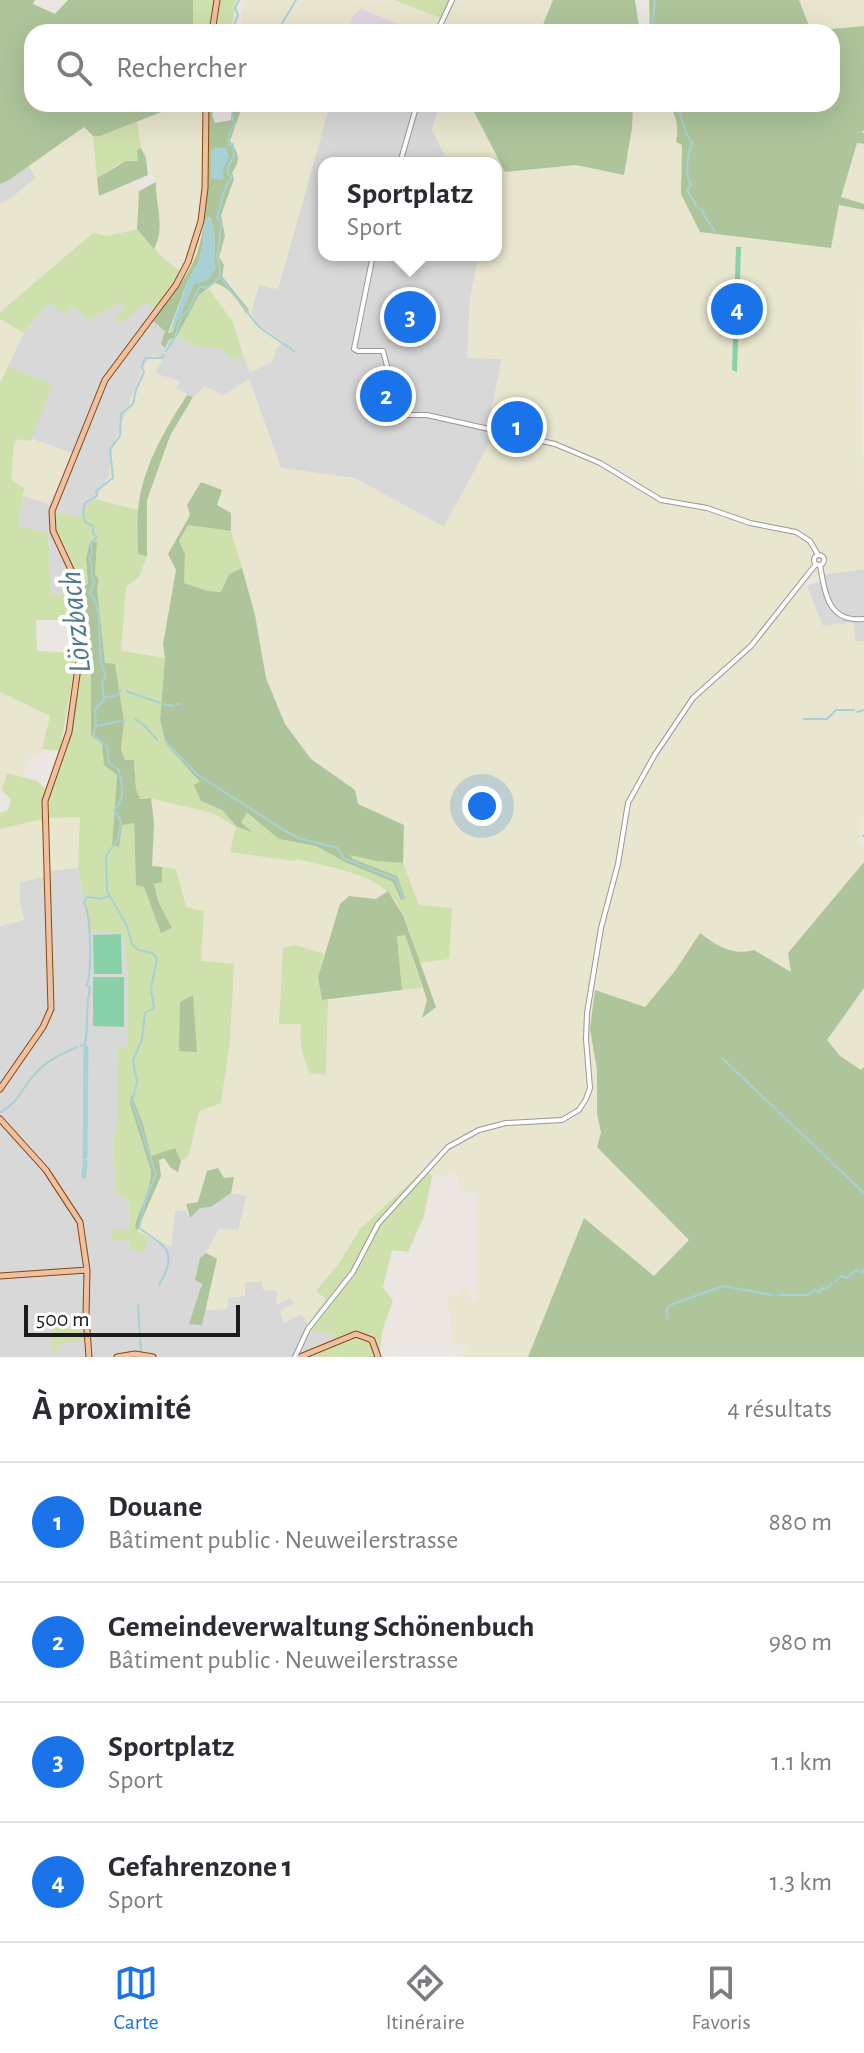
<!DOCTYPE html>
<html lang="fr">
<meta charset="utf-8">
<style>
:root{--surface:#fff;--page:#f2f2f3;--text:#2b2b33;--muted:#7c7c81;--line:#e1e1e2;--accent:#1a73e8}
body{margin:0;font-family:"Alegreya Sans",sans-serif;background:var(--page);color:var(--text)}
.scale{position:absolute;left:24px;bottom:20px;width:216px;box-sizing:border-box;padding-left:8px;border:4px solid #1b1b1b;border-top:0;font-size:22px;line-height:28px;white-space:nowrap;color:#1b1b1b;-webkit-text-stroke:6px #fff;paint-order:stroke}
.you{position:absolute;left:482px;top:806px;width:28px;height:28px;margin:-20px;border:6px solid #fff;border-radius:50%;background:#1a73e8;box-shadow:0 0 0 12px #1a73e833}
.badge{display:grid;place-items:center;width:52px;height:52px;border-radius:50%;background:var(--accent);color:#fff;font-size:26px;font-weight:700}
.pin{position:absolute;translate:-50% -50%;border:4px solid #fff;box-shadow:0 2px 8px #0006}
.popup{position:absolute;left:318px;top:157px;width:184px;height:104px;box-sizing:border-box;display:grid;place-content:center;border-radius:16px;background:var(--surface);filter:drop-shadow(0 2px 6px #0005);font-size:26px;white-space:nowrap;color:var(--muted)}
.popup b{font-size:30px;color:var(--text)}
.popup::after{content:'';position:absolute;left:50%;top:100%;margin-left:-16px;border:16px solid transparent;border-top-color:var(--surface)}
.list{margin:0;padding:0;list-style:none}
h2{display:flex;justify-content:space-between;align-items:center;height:104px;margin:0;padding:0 32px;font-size:34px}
h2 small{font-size:26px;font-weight:400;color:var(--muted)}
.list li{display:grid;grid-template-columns:52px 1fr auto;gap:24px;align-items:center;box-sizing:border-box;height:120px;padding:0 32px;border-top:2px solid var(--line)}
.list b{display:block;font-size:30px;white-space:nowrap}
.list p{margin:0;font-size:26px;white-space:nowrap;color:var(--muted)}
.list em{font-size:26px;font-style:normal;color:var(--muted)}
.icon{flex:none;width:44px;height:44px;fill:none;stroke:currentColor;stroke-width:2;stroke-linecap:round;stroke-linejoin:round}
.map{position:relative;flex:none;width:864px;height:1357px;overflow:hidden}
.search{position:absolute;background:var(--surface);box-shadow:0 8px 32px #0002;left:24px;right:24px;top:24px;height:88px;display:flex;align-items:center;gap:20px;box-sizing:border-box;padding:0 28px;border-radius:24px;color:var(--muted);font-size:30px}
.sheet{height:584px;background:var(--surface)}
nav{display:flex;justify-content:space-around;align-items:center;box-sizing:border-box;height:112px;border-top:2px solid var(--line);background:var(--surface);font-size:22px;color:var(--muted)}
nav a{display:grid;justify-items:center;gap:4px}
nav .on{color:var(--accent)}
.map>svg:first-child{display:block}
.residential{fill:#d9d8d8}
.industrial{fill:#e3d4e3}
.farmland{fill:#e8e6ce}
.grass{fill:#cee0ac}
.forest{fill:#aec59b;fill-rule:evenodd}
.pitch{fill:#88d1a9}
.water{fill:#a7d1d4}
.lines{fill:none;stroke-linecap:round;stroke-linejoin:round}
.stream{stroke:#a7d1d4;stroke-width:2}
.river{stroke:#a7d1d4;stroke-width:5}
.minor-casing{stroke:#989898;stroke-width:6}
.major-casing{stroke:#804912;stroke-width:7}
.minor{stroke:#fff;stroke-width:4}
.major{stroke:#efc1a2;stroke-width:5}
.labels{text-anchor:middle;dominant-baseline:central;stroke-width:8;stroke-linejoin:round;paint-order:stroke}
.water-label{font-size:32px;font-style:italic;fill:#4d798f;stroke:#fff}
</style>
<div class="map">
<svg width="864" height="1357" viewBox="0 0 864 1357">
<rect width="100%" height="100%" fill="#ebe6e1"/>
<path class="residential" d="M330,104H440L432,130L449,163H324V255H479L470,299L467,357L502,359L491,411L509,418L501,434L469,481L444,527L355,478L281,468L249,379L223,396L205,387L193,397L175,388L179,381L154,373L153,355L144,365L112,450L110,476L95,499L78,517L55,512L54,529L71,558L77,577L67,579L66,594L51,595L48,532L18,526L24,489L11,480L14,438L52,384L8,366L19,340L49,302L71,306L121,302L125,308L146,301L157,313L165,331L166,347L169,340L177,336L201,347L209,346L227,351L234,361L243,355L250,372L283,341L258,325L251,312L259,285L278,289Z
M29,166L36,177L14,196L0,204V184Z
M864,569V641L856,642L846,623L823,627L807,586L821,581V575Z
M78,868L89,930L124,933L128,980L127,1048H119L117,1129L113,1138L116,1194L128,1197L130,1229H111L144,1252L148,1236L171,1246L175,1210L186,1211L190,1218L200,1208L211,1207L231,1193L247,1195L238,1231L219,1229L206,1253L200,1258L202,1325L205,1310L227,1309L228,1298L245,1282H262L278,1291L276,1303L290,1297L308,1324L309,1331L332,1334L334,1340L316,1357H0V926L24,919L20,902V882L43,877L44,871Z"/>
<path class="industrial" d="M361,9L373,12L420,32H348L353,15Z"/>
<path class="farmland" d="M244,0H294L275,32H240Z
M298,0L395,1L553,0L540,32H420L361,9L353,15L348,32H279Z
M799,0H864V26L811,31Z
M182,104H208L205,214L196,255L185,275L154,249L160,237L155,199L156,182L141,148L137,122Z
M243,104H330L278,289L259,285L251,312L258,325L283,341L276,349L273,361L250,373L233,322L209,289L215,283L223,285L235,296L246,312L242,298L222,275L224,265L219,257L225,236L221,215L234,180L232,173L238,152L229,141Z
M440,104H470L505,172L576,165L624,175L629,152L633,104H669L677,120L682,145L681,194L839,205L864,210L862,387L864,569L821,575L804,582L823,626L853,622L856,642L864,641V705L859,708L864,713V813L858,844L864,847V862L788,953L791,973L754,950L741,954L719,947L700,933L675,971L645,1007L596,990L590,1029L597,1070V1113L601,1133L641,1191L689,1240L654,1276L584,1218L528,1357H462L468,1347L452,1343L448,1294L457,1296L465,1286L472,1302L477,1298V1194L461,1191L457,1175L454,1173L442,1178L432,1176L424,1170L360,1229L340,1262L317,1291L326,1299L308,1324L301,1314L284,1323L280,1311L294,1303L290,1298L277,1305V1291L263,1290L262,1282H245V1296L228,1298L227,1309L205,1310L217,1260L206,1253L219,1229L238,1230L247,1196L231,1193L234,1177L198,1203L186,1204V1211L175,1210L171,1247L137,1231L158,1160L164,1158L171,1168L178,1172L181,1161L189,1155L199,1111L221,1102L230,1041L234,965L201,962L186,907L162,867H152L154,823L151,798L213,812L237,827L230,852L298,859L362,877L388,891L376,899L349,896L340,904L324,954L296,945L279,1024H301L299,1039L303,1060L310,1073L326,1075L328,1000L422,988L427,1000L423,1017L436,1007L419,963L449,959L452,909L419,905L403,863L404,825L357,804L355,789L311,759L285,723L266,678L255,614L231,531V513L217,505L222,491L190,515L168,554L176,570L163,644L165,658L121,651L126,587L139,577L147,556V500L170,436L193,397L205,386L224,396L249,379L281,468L355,478L444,527L495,432L501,434L508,418L491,412L502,359L467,358L470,299L479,255H496V163H449L432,130Z
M84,127L93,136L99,196L131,183L139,191L137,229L108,236L93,233L0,312V204L14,196L36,177L29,166Z
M857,143L864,144V204L840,198Z
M0,319L24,333L0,383Z
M153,355L163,360L155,373L180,382L175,389L187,395L165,429L142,488L138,510L95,499L109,476L112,450L144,365Z
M33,439L75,454L49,504L20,495L4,463L17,440Z
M0,692L50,717L42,749L37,757L31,756L23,776L7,774L2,790H0Z
M80,816L78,868L49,871V819Z
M42,819L44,877L20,882V902L24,920L0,926V829Z
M864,988V1067L862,1071L840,1056L827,1040Z"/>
<path class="grass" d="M193,0H236L231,32H193Z
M395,0H451L443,19Z
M137,122L141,148L137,150L139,161L117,165L97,178L93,136H100Z
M137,229L162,257L185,275L157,313L146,302L120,324L115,317L125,309L121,302L88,320L72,306L64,315L49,302L24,333L0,319V312L93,233L108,236Z
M209,289L233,322L243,355L234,361C222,345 218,350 201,347C193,346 184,339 177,336L199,295Z
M8,366L52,384L31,441L14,438L11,480L24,488L18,526L48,532L51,595L66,594V579L72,578L75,620H36L37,651L77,653L60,751L42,749L50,716L0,692V383Z
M95,499L138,510V553L147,556L139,577L126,587L121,651L165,658L160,720L166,744L201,783V801L222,810L237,827L250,830L240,822L246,813L279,839L316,846L347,863L393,882L397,876L352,859L350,854L376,861L403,863L419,905L452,908L449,959L419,963C412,941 405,906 386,890C362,871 326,867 298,859L294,861L230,852L236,827L213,813L145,797L140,800L136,789L134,760H125L121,749L124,722L105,663L97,588L99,580L95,574L97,542L90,541L86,559L88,585L80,588L71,558L54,529L55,512L78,517Z
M188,525L231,531L242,568L229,574L221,592L208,591L183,583L185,554L179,541Z
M84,656L91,659V735L102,744L105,765L117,775L112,845L119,846L122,824L134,823L136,884L144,887L161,932L172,928L158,901L154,884L162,882V867L176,869L186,907L204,911L201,961L234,964L230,1041L221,1103L199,1111L189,1155L181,1161L174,1148L151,1157L143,1124L131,1095L130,1104L151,1171C152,1186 140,1209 135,1226L137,1231L148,1236L145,1252L130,1250V1241L112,1240L110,1229H130L128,1198L116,1194L113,1138L117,1129L118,1048L127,1047L128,980L124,933L89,931L78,868L80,817L47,818L49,800L66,752Z
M7,773L37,781L45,788L42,819L0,829V813L8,810L11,800L2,790Z
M397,935H405L422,988L402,990Z
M296,945L324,954L318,977L322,1000H328L326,1075L310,1073C302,1057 299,1043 301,1024H279L283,948Z
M425,1169L432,1176L424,1216L408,1252L392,1250L383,1287L393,1301L383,1328L379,1357H316L333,1340V1334L309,1331L308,1324L326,1299L316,1291L340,1262L360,1229Z
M51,1325L83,1327L84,1340L57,1345V1355L53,1354Z"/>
<path class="forest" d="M0,0H35L33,4L55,14L68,0H193V32H32V104H182L100,136H93L84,127L9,180L0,184Z
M553,0H635L640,32H540Z
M649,0H799L811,31L864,26V130L862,132L864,133V144L857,143L841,197L864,204V210L839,205L831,248L700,232L681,194L682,145L676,142C679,126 677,119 669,104H832V32H650Z
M208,104H215L212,115L215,123L231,120L233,104H243L230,141C239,154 241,159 232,173L234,179L221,215L225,236L219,257L224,265L222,276L249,310L246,313C238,301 230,287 215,283L199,295L177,336L169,340L165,348L161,344L165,331L152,320C168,300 188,278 197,253C212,206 208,153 208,104ZM209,217C218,228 215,266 209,279L194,284L172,332L168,333L188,280L198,264L203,244L205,220Z
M470,104H633L632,128L624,175L576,165L505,172Z
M141,148L146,158L148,175L99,196L97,178L126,161H138L137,150Z
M156,182C155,205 166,227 154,249L137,229L139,191Z
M187,395L193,397L170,436L147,500V556L138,554C138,539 137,524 138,510C142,468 165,429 187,395Z
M201,482L222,490L217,505L231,513V531L188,525L179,541L185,554L184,583L208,591L221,592L229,574L242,568L255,615L266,678L285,724L311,759L355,790L358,804L404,825L403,863L376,861L350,855L353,859L397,876L405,898L401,900L393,882L347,863L316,846L279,839L247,813L241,822L252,832L237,827L222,810L201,801L194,785L200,782L166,744L160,720L165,658L163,644L176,570L168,554L190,515L187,505Z
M90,541L97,542L95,574L99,580L97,588L105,663L115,664L124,722L121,749L125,760H134L136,789L140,799L151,798L154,823L152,866L162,867V882L154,884L158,901L172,928L161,933L144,887L136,885L134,823L122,825L119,847L112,845L117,775L104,765L102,744L91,735V659L84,656L80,588L88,584L86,559Z
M864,862V988L827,1040L840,1056L861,1070L864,1067V1357H528L584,1218L654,1276L689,1240L597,1147L601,1133L597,1113V1070L590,1029L595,990L645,1007L675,971L700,933C717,946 732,956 754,950L791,972L788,953Z
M388,891L403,915L436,1007L422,1018L427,1000L405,935L397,936L402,990L322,1000L318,977L340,904L349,896L376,899Z
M193,995L197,1052L179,1051L180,1002Z
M131,1094L143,1124L151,1156L175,1148L181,1161L178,1172L171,1168L164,1158L159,1160L161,1176L137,1231L135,1226C140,1209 152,1186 151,1171L130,1104Z
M218,1168L224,1178L234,1177L231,1193L211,1207L200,1208L190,1218L186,1204L198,1202L207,1171Z
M206,1253L217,1259L202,1325L189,1324L202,1284L195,1280L200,1258Z"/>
<path class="pitch" d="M736,247H741L737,372L732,370Z
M405,296L422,300L415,338L397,334Z
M121,934L122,974H94L93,935Z
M93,977H124V1027L93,1026Z"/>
<path class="water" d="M216,147L226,148L229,156L223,171L224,178L220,180L211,178V150Z
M208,217C220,229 211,252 216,268L209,279L194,284C190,296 175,327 169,334L188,280L198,264L203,244L205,220Z"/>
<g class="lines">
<path class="stream" d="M237,32L233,28L238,15L235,8L239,0
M277,32L296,0
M652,32L655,0
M677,104L686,133L692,143C688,155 684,173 691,185L687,190L697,207L704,211L703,213L715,232
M219,276L259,327L294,351
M166,351L175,337L182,315L188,311L200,286L205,288C225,279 220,270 217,254C222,243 217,235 222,224L217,218L225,188L232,177L228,174V168L234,155L233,144L229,145C227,135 230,132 235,124L232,117L234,104
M126,691L160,703
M105,697L116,696L121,690
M163,704L173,706
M177,704H180
M857,712L864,710
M134,718L145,726L157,740
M804,719H827L836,710H854
M96,726L125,720
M165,741L198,775L287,832L301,839L338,848L343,858L396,879L403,899
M863,836L864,835
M81,1046L85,1044C89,1025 85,1007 90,988L87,985C92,971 91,915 84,902L87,897L100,899L109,896
M722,1058L864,1193
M1,1112C20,1101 21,1089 34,1075C45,1062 62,1053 77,1047
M835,1282L841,1276L847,1278L856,1270L862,1273L864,1270
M159,1285C179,1251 166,1247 139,1228L145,1201L156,1174L132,1102L137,1082L133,1060L142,1040L145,1013L154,1008L151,989L157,958L152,953L138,950L132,944L127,926L107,891L106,856L118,839L121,821L114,810C126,797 123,785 118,769L109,763L107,746L93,735L96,726L95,709L104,700L102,683L106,675C93,654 107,612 90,594L94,582C90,573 94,566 89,558L92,555L91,543L97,537L93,533V526L85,522L83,512L85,503L97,496L96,491L113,478L110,449L120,436L121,414L133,404L136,390L144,372L142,367L145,358H162L164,355
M778,1295H807L815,1290L820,1293L821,1288L826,1289L832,1283
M138,1305L141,1352
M667,1318V1308L673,1304L723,1286L772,1295"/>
<path class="river" d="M85,1157L86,1048
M84,1176L85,1162"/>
<defs>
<path id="minor" d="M437,32L452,0
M400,163L417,104
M373,255L354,349L358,351H383L400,415H427L555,444L600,463L661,500L707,508L750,523L796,532L810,541L818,555
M814 560a5 5 0 1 1 10 0a5 5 0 1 1-10 0Z
M820,565C825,593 828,623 864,619
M295,1357L308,1329L353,1272L378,1224L448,1147L479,1130L506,1123L562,1120L579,1110L586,1099L590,1088L586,1039L587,1013L601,928L618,864L628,803L654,756L693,698L751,646L816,564"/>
<path id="major" d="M212,32L217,0
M0,1089L43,1027L51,1009L45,801L69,732L81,646L74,576L53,531L52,511L105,380L176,285L188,262L201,221L205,188L206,104
M0,1119L46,1170L80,1222L87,1270L86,1316L89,1357
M0,1276L87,1270
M117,1357L135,1354L153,1357
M300,1357L356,1334L372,1340L378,1357"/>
</defs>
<use href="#minor" class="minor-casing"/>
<use href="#major" class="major-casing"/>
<use href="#minor" class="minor"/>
<use href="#major" class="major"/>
</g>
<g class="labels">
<g class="water-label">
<text transform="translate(75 622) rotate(-96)">Lörzbach</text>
</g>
</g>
</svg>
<div class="scale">500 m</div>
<div class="you"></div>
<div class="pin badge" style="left:517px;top:427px">1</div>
<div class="pin badge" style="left:386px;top:396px">2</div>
<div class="pin badge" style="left:410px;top:317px">3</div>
<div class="popup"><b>Sportplatz</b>Sport</div>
<div class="pin badge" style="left:737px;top:309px">4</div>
<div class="search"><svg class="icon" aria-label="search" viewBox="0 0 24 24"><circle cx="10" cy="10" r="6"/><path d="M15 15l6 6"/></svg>Rechercher</div>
</div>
<section class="sheet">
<h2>À proximité<small>4 résultats</small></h2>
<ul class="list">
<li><span class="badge">1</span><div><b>Douane</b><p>Bâtiment public · Neuweilerstrasse</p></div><em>880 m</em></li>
<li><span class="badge">2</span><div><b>Gemeindeverwaltung Schönenbuch</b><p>Bâtiment public · Neuweilerstrasse</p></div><em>980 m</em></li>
<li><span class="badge">3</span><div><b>Sportplatz</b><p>Sport</p></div><em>1.1 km</em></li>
<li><span class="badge">4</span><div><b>Gefahrenzone 1</b><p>Sport</p></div><em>1.3 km</em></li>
</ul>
</section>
<nav>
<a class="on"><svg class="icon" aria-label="map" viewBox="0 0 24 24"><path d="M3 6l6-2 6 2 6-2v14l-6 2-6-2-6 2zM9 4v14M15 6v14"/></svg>Carte</a>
<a><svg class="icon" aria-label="directions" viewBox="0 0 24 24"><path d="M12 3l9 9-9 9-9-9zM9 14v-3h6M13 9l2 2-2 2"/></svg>Itinéraire</a>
<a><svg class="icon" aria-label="saved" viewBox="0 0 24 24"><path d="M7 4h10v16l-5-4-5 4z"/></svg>Favoris</a>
</nav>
